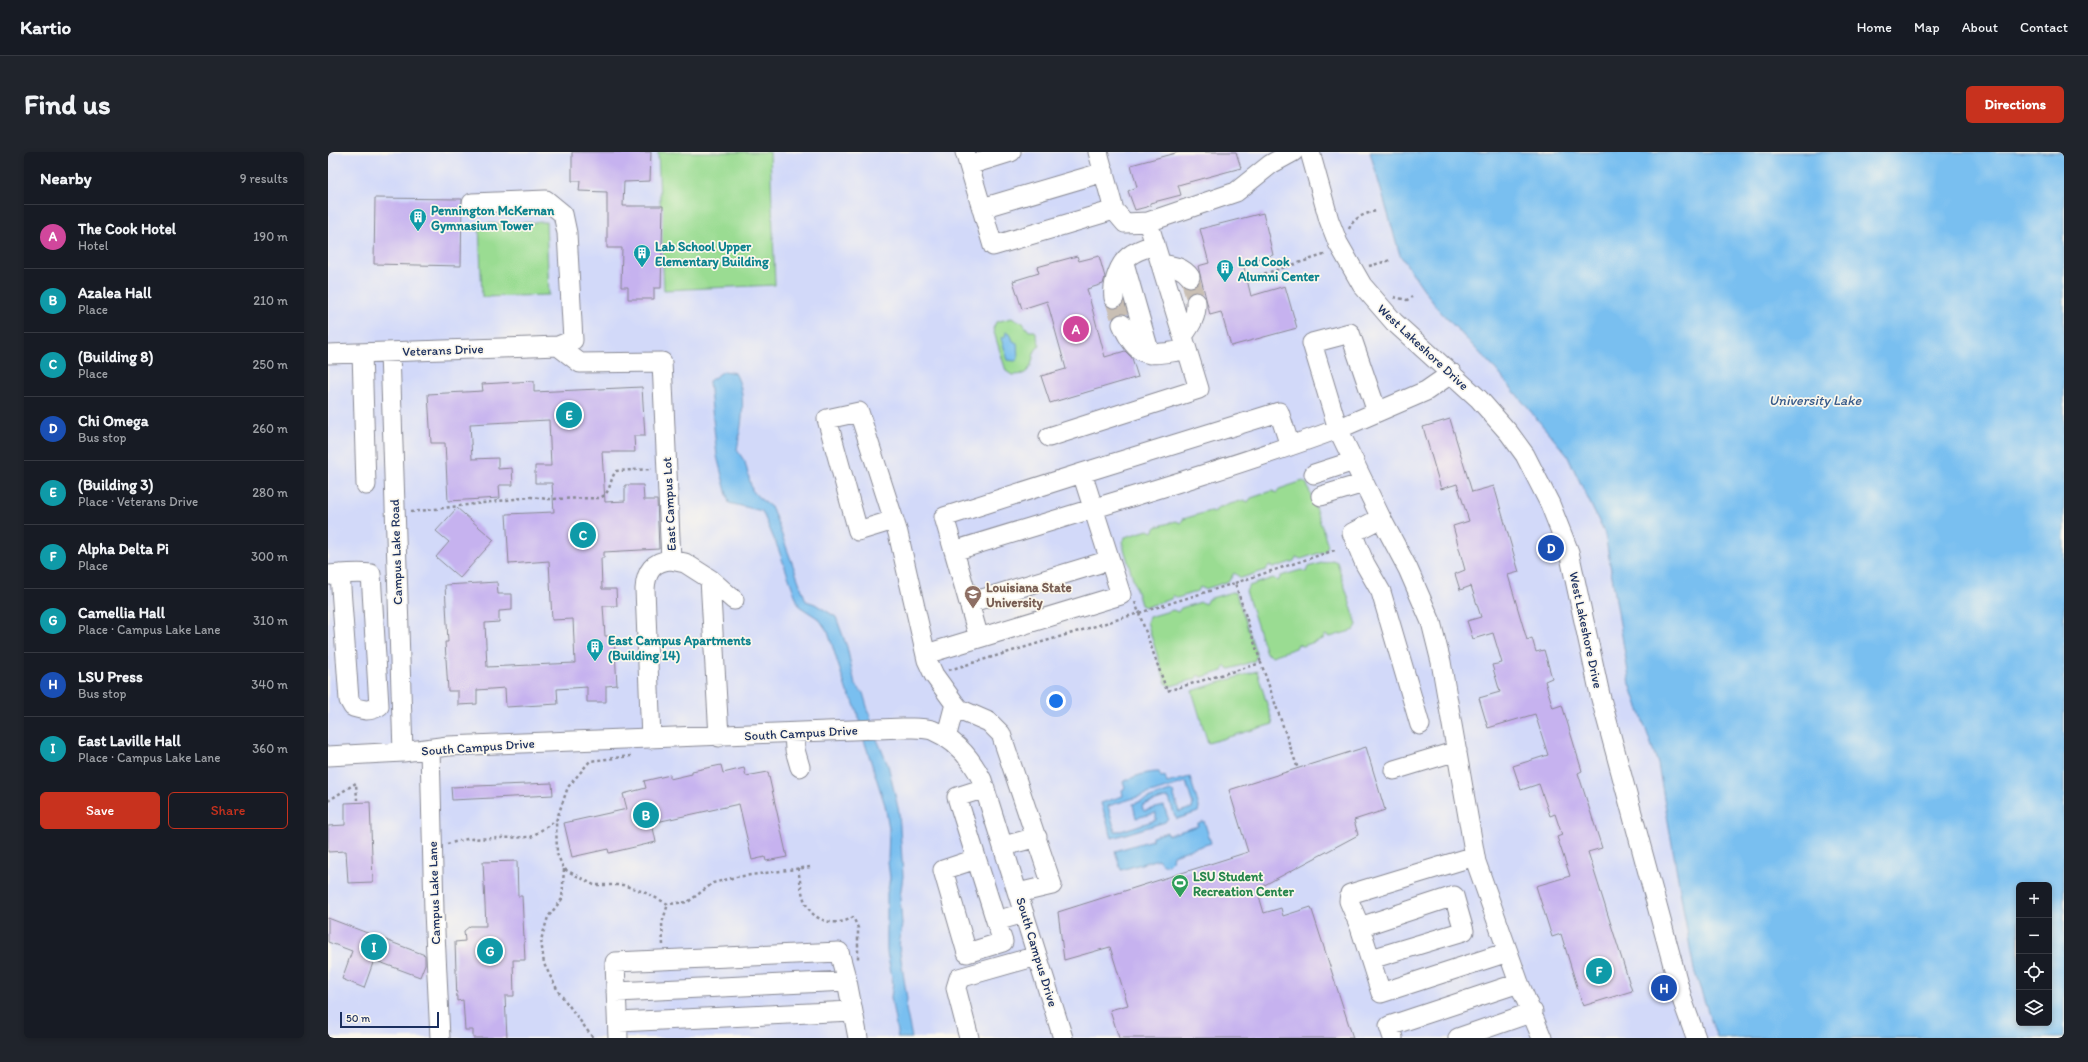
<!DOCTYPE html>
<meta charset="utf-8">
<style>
:root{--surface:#171b24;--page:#20242c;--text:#f1f3f6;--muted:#9ea1a6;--line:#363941;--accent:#c8321e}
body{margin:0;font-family:Itim,sans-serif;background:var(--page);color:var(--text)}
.controls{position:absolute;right:12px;bottom:12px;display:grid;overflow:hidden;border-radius:6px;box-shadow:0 2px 6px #0003}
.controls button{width:36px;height:36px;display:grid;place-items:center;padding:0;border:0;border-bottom:1px solid var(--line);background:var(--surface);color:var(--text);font:20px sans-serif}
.scale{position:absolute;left:12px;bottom:10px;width:99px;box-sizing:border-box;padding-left:4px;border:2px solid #1b2f5e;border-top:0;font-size:11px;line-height:14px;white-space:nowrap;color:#1b2f5e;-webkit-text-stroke:3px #fbf7ec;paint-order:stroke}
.you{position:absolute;left:728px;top:549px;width:14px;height:14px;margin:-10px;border:3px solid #fff;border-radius:50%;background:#1a73e8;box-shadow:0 0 0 6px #1a73e833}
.badge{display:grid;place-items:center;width:26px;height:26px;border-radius:50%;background:var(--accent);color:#fff;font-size:13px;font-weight:700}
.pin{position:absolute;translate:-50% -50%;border:2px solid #fff;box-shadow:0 1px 4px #0006}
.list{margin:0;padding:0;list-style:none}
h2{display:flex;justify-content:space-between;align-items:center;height:52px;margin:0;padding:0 16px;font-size:17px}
h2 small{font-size:13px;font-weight:400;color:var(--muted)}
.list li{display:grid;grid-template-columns:26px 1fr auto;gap:12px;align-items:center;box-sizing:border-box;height:64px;padding:0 16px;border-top:1px solid var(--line)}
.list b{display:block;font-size:15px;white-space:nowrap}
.list p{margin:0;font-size:13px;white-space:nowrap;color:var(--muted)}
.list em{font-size:13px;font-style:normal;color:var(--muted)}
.actions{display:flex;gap:8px;padding:12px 16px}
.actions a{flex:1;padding:9px 0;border:1px solid var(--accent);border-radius:6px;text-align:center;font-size:14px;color:var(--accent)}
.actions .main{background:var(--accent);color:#fff}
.icon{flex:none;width:22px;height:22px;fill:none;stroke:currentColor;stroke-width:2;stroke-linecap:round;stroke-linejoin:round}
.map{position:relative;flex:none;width:1736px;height:886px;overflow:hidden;border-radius:6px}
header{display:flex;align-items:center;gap:24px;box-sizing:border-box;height:56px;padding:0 20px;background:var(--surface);border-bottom:1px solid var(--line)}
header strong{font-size:19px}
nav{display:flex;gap:22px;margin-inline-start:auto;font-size:14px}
.intro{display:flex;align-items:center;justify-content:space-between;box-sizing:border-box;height:96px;padding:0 24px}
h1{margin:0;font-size:28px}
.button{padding:10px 18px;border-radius:6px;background:var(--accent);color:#fff;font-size:14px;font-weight:700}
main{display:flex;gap:24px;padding:0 24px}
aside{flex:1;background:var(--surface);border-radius:6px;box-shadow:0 2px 6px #0003}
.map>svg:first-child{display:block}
.built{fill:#d2d9f9}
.green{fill:#9adc92;stroke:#5a8678}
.water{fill:#79bff0;stroke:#4a77a7;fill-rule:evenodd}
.building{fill:#c6b2ef}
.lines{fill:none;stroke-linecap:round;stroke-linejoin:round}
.minor-tunnel{stroke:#c9bfb4;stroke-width:19;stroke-dasharray:19 10;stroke-linecap:butt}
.minor-casing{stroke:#888994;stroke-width:21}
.path{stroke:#888994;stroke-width:2.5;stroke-dasharray:3 3;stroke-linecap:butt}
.minor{stroke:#fff;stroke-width:19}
.labels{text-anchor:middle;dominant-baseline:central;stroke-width:3.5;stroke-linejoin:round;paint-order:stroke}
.culture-label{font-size:13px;font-weight:bold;fill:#0d838f;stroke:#fbf7ec;text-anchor:start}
.street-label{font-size:13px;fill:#1b2f5e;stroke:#fbf7ec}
.education-label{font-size:13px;font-weight:bold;fill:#785e54;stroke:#fbf7ec;text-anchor:start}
.leisure-label{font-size:13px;font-weight:bold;fill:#27864d;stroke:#fbf7ec;text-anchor:start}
.water-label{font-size:14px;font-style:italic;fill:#375a8a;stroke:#fbf7ec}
</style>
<header>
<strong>Kartio</strong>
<nav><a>Home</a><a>Map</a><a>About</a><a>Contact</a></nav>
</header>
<div class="intro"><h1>Find us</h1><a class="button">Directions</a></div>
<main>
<aside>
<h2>Nearby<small>9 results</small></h2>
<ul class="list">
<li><span class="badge" style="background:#d1479c">A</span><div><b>The Cook Hotel</b><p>Hotel</p></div><em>190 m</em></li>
<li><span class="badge" style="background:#0f9aa8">B</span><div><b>Azalea Hall</b><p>Place</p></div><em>210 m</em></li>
<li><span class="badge" style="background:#0f9aa8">C</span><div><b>(Building 8)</b><p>Place</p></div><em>250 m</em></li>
<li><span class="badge" style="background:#1a4fb4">D</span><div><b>Chi Omega</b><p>Bus stop</p></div><em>260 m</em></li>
<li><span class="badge" style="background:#0f9aa8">E</span><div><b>(Building 3)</b><p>Place · Veterans Drive</p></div><em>280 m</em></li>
<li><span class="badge" style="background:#0f9aa8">F</span><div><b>Alpha Delta Pi</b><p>Place</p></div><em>300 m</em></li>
<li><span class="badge" style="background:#0f9aa8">G</span><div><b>Camellia Hall</b><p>Place · Campus Lake Lane</p></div><em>310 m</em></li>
<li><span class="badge" style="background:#1a4fb4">H</span><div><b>LSU Press</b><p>Bus stop</p></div><em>340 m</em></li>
<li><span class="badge" style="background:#0f9aa8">I</span><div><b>East Laville Hall</b><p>Place · Campus Lake Lane</p></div><em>360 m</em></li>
</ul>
<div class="actions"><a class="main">Save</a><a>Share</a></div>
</aside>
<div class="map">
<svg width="1736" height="886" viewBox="0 0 1736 886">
<rect width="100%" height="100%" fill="#fbf7ec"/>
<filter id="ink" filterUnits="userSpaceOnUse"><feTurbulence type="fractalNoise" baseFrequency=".025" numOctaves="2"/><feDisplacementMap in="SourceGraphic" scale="8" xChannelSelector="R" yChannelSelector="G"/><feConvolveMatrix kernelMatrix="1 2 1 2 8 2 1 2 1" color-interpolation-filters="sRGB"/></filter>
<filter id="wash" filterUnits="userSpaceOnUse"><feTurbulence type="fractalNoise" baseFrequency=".012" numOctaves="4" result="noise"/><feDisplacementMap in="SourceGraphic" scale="16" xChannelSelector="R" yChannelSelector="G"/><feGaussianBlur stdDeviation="0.9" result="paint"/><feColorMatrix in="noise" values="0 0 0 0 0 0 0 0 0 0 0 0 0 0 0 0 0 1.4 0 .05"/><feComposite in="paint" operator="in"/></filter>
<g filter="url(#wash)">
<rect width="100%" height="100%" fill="#f5e3c9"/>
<path class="built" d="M0,0H1042L1072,103L1109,156L1169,219L1239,303L1277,382L1302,532L1330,612L1366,818L1389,886H0Z"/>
<path class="green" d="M330,0H442L447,133L336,138Z
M218,70L221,143L154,145L151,72Z
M683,166L694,170L701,179H707L712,194C702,198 708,214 697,221C694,223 687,223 684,223L678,219L665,177L668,170Z
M975,329L979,332L1000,393L997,399L973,407L968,405L966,409L945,416L941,413L938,418L913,426L906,421L901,429L877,437L872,435L870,439L849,446L845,443L843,447L818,455L813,453L794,390L797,385L820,378L825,380L828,375L848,369L853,371L855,367L882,359L887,360L889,356L916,348L920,350L923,346L944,339L949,341L951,337Z
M1004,408L1009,410L1029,473L1026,478L1002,485L997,483L995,487L975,494L970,492L968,496L944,504L938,501L918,439L921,434L945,426L950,429L953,424L973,418L978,420L980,415Z
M904,440L908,441L929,504L926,509L902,517L897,514L895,519L874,525L870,523L867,527L843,534L838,532L819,470L821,465L845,458L850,460L853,456L873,450L877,452L880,447Z
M929,519L945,572L880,591L864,539Z"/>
<path class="water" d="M1042,0H1736V886H1389L1366,818L1330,612L1302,532L1277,382L1239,303L1169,219L1109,156L1072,103ZM1691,733H1721V871H1691Z
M678,180L682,181L685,189L689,191L690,207L687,209L680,208L673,186L677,185Z
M396,219L407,221C420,244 413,273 409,298L417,310L424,338L430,345L444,356L478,449L487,452L508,465L519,495L527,532L535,541L548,585L560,613L571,660L575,724L572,745L574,772L571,794L579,847L578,857L584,886H570L563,845L565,831L559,800V741L562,726L560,710L561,676L557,653L536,588L532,568L525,549L519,540L500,480L491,467L471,454L450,396L434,359L401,351L389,304L381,229Z
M831,620L833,625L837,624L839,631L862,625L871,655L870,660L849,667L847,665L841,646H837L815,653L814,655L816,659L836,654L840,666L837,670L784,686L773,651L795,644L794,638L797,636L795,630C807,624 818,620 831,620ZM858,630L865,653L864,656L851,660L845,640L842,639L805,652L808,666L828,661V668L793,679H787L780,654Z
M876,669L883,691L845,703L844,709L840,713L834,712L830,707L793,718L787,699L824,688V685L839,680L840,683L870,674V671Z"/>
<g id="blocks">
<path class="building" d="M244,0H323L322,29L296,30L295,54H335L333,136H326V147H300V135H293L294,96H279V40L251,39L252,29H244Z
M851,0H908L913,16L850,33L853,43L822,51V54L807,58L800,39L809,35L803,13Z
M47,46L134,47L133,114L46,112Z
M935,61L945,103L915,111L923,144L957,134L969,176L903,194L893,160L882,163L870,114L881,111L872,77Z
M749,104L751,109L771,104L777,125L775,132L759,137L777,205L797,199L804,206L810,225L722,251L713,224L738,217L719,149L694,157L685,129L711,121L709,115Z
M206,229V240L314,235L317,284H306L307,300H274L277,350L297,349V333H315L316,348H329L331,397L276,400V406H273L274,437H288L289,454H275L277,484H286L289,533L278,534V550H259V535L229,537L230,552L178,555L177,536L149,538V552L130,553V539H120L117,490H120L117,433L169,430L170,442H184V458L171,459V470L157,471L159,515L247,511L245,467L224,468L221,409L181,412L178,362L226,360L224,331H207V314H223L221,268L142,272L144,307L170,306V317L184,316L185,333H171L172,346L120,349L117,291H103L100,242L155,239L154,232Z
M1122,267L1144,340L1166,334L1191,420L1180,423L1199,488L1204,486L1208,500L1216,498L1224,526L1217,529L1225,556L1234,553L1254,619L1250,621L1274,696L1260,700L1304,839L1255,854L1233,782L1224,785L1208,734L1242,724L1229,685L1234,683L1227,662L1222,664L1211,632L1193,638L1185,614L1220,603L1207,562L1160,576L1151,546L1172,540L1164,513L1174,511L1165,481L1145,487L1139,469L1153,465L1143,434L1132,438L1127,422L1137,418L1125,374L1141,369L1129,332L1113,337L1095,275Z
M129,356L166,388L132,426L108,405L121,390L108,379Z
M1038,595L1057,658L1026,668L1030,683L929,737L936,761L953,756L955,764L983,755L1025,886H791L782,858L800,853L782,795L736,808L730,760L920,700L901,638Z
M393,613L395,621L416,616L418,624L440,620L459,705L438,709L437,705L424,708L411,652L324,671L328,690L281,701L280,697L244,705L236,671L299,657L295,642L318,636L316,629L342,623V627L364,622V619Z
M224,631L225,643L124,648L123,635Z
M42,650L45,730L20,731L18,699L0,700V674L17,673V651Z
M189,709L190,744H194L197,808H185L186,844H177L179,886H145V878H137L135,848L129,849L127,790L137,789L136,779L142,774H158L155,710Z
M0,766L97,803V812L92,825L46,808L36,836L14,827L24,799L0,790Z"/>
</g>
</g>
<g filter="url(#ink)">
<use href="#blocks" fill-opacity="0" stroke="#888994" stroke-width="1"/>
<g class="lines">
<path class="minor-tunnel" d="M862,125L868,150
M786,146L794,172"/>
<defs>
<path id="minor" d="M637,0L665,94L786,58
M770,0L786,58L797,71L820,70
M982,0L1001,68L1010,91L1034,133L1066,170L1151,247L1181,281L1197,303L1222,352L1241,400L1272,543L1355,850L1368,886
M641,13L683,0
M654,56L776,20
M796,111L822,202
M833,112C845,114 855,115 862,125
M786,146C784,132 791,110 804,102C810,98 820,95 827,92
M794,172C811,211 822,202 859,198
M855,184C863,173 869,164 868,150
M230,194L252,211L334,210L343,408C325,409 318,420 317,437L323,587
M62,200L75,600
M34,201L38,333
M0,202L230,194L245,188L239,81L235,62L218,48L144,51
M1124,221L1098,239L1010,277L1053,366L1080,417L1103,470L1113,510L1148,710L1191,831L1214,886
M721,285L871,237L820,70L908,40L943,12L965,0
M962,294L951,260L754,321L793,443L651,486L626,399C754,359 884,323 1010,277L984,191L1022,181L1049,260
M986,322L1026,309
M993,344L1036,331
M1053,366L1024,381L1037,412L1053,440L1092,573
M566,368L530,379L499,267L531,260L570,381L599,508L606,523L627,552L618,586
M626,399L616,365L754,321
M343,408L357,411L382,427L391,585
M0,423C15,422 29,420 43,422L51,554C41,560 35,558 25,555L21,548L12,422
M382,427L406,448
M641,451L782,408
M598,502L651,486
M627,552L631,557L661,570L673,582L724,733L690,741
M466,581L467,598L472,615
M102,597L106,759L112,886
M0,604L75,600L120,594L575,576C585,576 595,575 604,578C628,588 643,606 654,628L735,886
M1066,618L1129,599
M657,636L629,645L668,769L696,761
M676,694L709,685
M1147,704L1022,742L1021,749L1032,775L1053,841L1180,800
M648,707L615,718L639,801L675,790L668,769
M1032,775L1126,744L1136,779L1043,807
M288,840L519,829
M290,870L524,859
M290,886L287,810L511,800L519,829L530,886
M641,886L628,836L631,826L709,804
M1065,886L1061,874L1191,831
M1130,886L1205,860"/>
</defs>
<use href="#minor" class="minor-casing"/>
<path class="path" d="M1021,77C1026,65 1036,62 1048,59
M1041,114L1063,108
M919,127L999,102
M1066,145L1079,148L1084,145
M83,360L203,345L220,347L272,346C284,340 281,328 288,319L324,317
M907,431L1007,398
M807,450L811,461L907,431L933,511
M621,518L811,461L839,539L933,511L970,617
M303,604L262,609L240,635L228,669L229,702L236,717L266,733H295L316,740L340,752L360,750L385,731L408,725L482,715
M0,649L28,631L29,648
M119,692L139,687L203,685L227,669
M470,716C474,739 474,765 502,770C510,771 518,770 525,765L530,776V807
M236,717L234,747L220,765L213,788L216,812L230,839L265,886
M335,793L334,771L340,752"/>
<use href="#minor" class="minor"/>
</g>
</g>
<defs>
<symbol id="building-pin" viewBox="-11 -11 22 30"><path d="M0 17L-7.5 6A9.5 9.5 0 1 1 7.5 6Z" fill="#0f9aa8" stroke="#fbf7ec"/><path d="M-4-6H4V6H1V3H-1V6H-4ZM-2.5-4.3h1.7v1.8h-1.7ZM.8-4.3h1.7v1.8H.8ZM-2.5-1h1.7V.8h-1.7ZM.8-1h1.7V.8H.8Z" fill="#fff"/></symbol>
<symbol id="university-pin" viewBox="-11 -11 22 30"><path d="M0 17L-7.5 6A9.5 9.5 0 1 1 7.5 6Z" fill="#8d6e63" stroke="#fbf7ec"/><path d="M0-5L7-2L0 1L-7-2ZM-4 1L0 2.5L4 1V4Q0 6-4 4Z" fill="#fff"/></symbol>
<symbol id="stadium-pin" viewBox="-11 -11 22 30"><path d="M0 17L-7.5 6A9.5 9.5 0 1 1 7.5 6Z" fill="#2e9e5b" stroke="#fbf7ec"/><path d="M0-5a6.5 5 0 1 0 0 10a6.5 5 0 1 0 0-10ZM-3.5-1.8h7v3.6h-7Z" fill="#fff"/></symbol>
</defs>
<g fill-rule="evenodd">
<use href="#building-pin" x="80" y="55" width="20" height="27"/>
<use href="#building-pin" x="304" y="91" width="20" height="27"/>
<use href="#building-pin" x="887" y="106" width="20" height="27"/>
<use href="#university-pin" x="635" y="432" width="20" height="27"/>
<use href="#building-pin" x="257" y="485" width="20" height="27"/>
<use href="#stadium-pin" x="842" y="721" width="20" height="27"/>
</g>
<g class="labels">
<g class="culture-label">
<text x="103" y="58">Pennington McKernan<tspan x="103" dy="15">Gymnasium Tower</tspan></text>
<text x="327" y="94">Lab School Upper<tspan x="327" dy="15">Elementary Building</tspan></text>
<text x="910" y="109">Lod Cook<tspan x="910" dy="15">Alumni Center</tspan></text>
<text x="280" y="488">East Campus Apartments<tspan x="280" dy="15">(Building 14)</tspan></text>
</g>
<g class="street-label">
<text transform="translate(1095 195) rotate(43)">West Lakeshore Drive</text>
<text transform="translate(115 198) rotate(-2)">Veterans Drive</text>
<text transform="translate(341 352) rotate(-93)">East Campus Lot</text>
<text transform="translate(68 400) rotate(-92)">Campus Lake Road</text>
<text transform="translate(1258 478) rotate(78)">West Lakeshore Drive</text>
<text transform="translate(473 581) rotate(-3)">South Campus Drive</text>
<text transform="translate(150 595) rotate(-4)">South Campus Drive</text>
<text transform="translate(106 741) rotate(-92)">Campus Lake Lane</text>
<text transform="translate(709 800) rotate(73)">South Campus Drive</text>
</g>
<g class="education-label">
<text x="658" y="435">Louisiana State<tspan x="658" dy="15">University</tspan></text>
</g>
<g class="leisure-label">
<text x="865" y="724">LSU Student<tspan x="865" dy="15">Recreation Center</tspan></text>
</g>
<g class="water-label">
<text x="1487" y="248">University Lake</text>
</g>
</g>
</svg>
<div class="controls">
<button>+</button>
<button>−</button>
<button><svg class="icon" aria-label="locate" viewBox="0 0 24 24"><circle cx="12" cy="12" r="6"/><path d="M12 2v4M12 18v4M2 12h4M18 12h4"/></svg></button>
<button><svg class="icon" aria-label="layers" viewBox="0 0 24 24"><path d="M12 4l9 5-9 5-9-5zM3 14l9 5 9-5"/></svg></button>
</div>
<div class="scale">50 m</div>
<div class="you"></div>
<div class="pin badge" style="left:748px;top:177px;background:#d1479c">A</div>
<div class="pin badge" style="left:318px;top:663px;background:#0f9aa8">B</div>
<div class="pin badge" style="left:255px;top:383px;background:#0f9aa8">C</div>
<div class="pin badge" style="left:1223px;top:396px;background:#1a4fb4">D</div>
<div class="pin badge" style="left:241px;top:263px;background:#0f9aa8">E</div>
<div class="pin badge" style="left:1271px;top:819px;background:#0f9aa8">F</div>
<div class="pin badge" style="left:162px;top:799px;background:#0f9aa8">G</div>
<div class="pin badge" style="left:1336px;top:836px;background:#1a4fb4">H</div>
<div class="pin badge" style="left:46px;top:795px;background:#0f9aa8">I</div>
</div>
</main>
